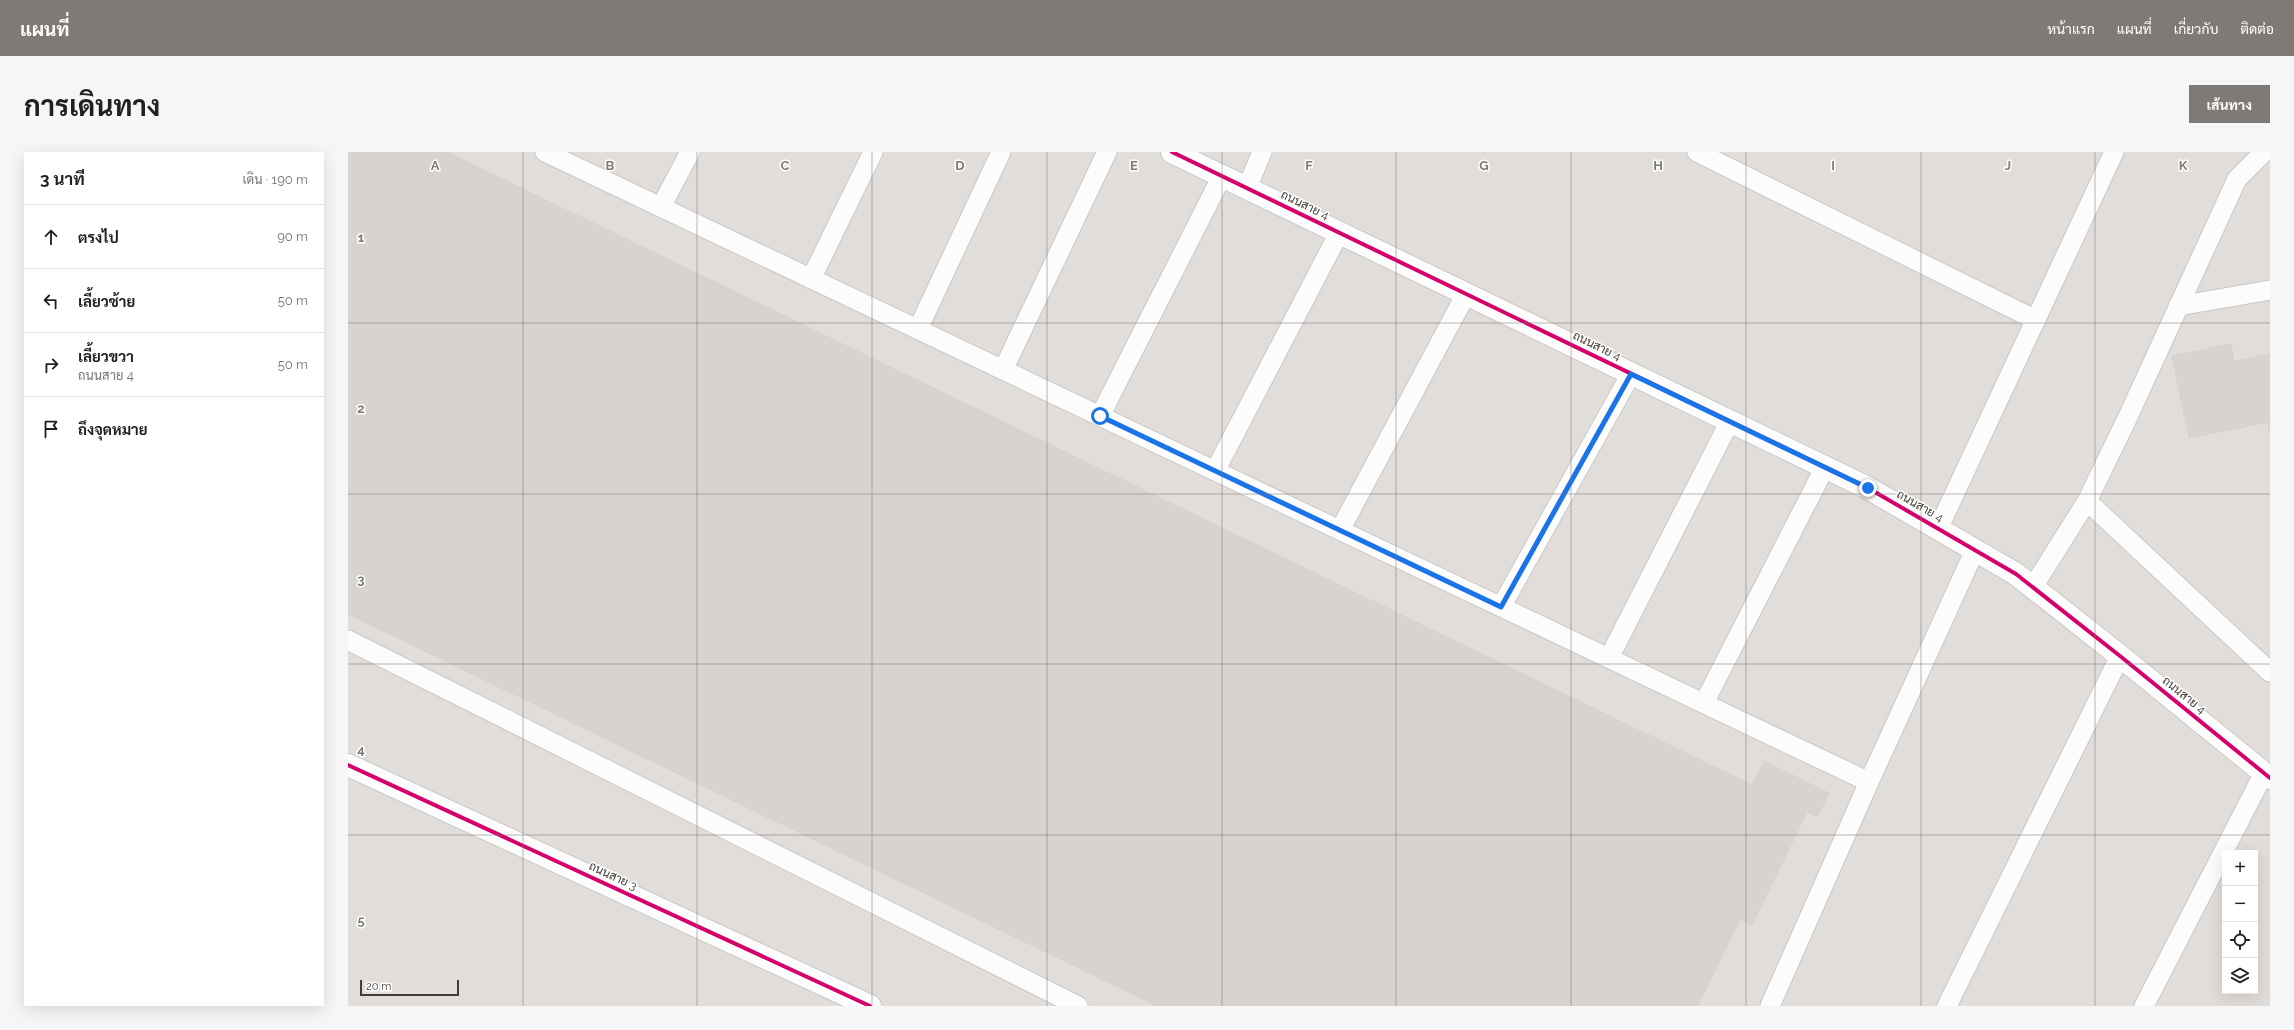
<!DOCTYPE html>
<html lang="th">
<meta charset="utf-8">
<style>
:root{--surface:#fff;--page:#f6f6f6;--text:#202124;--muted:#757577;--line:#e0e0e0;--accent:#7f7a75}
body{margin:0;font-family:Raleway,Sarabun,sans-serif;background:var(--page);color:var(--text)}
.controls{position:absolute;right:12px;bottom:12px;display:grid;overflow:hidden;border-radius:0px;box-shadow:0 4px 16px #0002}
.controls button{width:36px;height:36px;display:grid;place-items:center;padding:0;border:0;border-bottom:1px solid var(--line);background:var(--surface);color:var(--text);font:20px sans-serif}
.scale{position:absolute;left:12px;bottom:10px;width:99px;box-sizing:border-box;padding-left:4px;border:2px solid #433c36;border-top:0;font-size:11px;line-height:14px;white-space:nowrap;color:#433c36;-webkit-text-stroke:3px #fff;paint-order:stroke}
.stop{position:absolute;width:12px;height:12px;margin:-9px;border:3px solid #1a73e8;border-radius:50%;background:#fff}
.stop.end{background:#1a73e8;border-color:#fff;box-shadow:0 1px 4px #0008}
.list{margin:0;padding:0;list-style:none}
h2{display:flex;justify-content:space-between;align-items:center;height:52px;margin:0;padding:0 16px;font-size:17px}
h2 small{font-size:13px;font-weight:400;color:var(--muted)}
.list li{display:grid;grid-template-columns:26px 1fr auto;gap:12px;align-items:center;box-sizing:border-box;height:64px;padding:0 16px;border-top:1px solid var(--line)}
.list b{display:block;font-size:15px;white-space:nowrap}
.list p{margin:0;font-size:13px;white-space:nowrap;color:var(--muted)}
.list em{font-size:13px;font-style:normal;color:var(--muted)}
.icon{flex:none;width:22px;height:22px;fill:none;stroke:currentColor;stroke-width:2;stroke-linecap:round;stroke-linejoin:round}
.map{position:relative;flex:none;width:1922px;height:854px;overflow:hidden;border-radius:0px}
header{display:flex;align-items:center;gap:24px;box-sizing:border-box;height:56px;padding:0 20px;background:var(--accent);color:#fff}
header strong{font-size:19px}
nav{display:flex;gap:22px;margin-inline-start:auto;font-size:14px}
.intro{display:flex;align-items:center;justify-content:space-between;box-sizing:border-box;height:96px;padding:0 24px}
h1{margin:0;font-size:28px}
.button{padding:10px 18px;border-radius:0px;background:var(--accent);color:#fff;font-size:14px;font-weight:700}
main{display:flex;gap:24px;padding:0 24px}
aside{flex:1;background:var(--surface);border-radius:0px;box-shadow:0 4px 16px #0002}
.map>svg:first-child{display:block}
.industrial{fill:#e1ddda;fill-rule:evenodd}
.building{fill:#d6d3d0;stroke:#d6d3cf}
.lines{fill:none;stroke-linecap:round;stroke-linejoin:round}
.service-casing{stroke:#cbc8c5;stroke-width:21}
.minor-casing{stroke:#cbc8c5;stroke-width:24}
.service{stroke:#fcfcfc;stroke-width:19}
.minor{stroke:#fcfcfc;stroke-width:22}
.cycleway-casing{stroke:#fff;stroke-width:6}
.cycleway{stroke:#d6006c;stroke-width:4}
.route{stroke:#1a73e8;stroke-width:5}
.grid{fill:none;stroke:#7f7a75;stroke-width:1;stroke-opacity:0.55}
.labels{text-anchor:middle;dominant-baseline:central;stroke-width:3;stroke-linejoin:round;paint-order:stroke}
.street-label{font-size:12px;fill:#433c36;stroke:#fff}
.grid-label{font-size:13px;text-anchor:middle;font-weight:bold;fill:#7f7a75;stroke:#fff;stroke-width:3;stroke-linejoin:round;paint-order:stroke}
</style>
<header>
<strong>แผนที่</strong>
<nav><a>หน้าแรก</a><a>แผนที่</a><a>เกี่ยวกับ</a><a>ติดต่อ</a></nav>
</header>
<div class="intro"><h1>การเดินทาง</h1><a class="button">เส้นทาง</a></div>
<main>
<aside>
<h2>3 นาที<small>เดิน · 190 m</small></h2>
<ul class="list">
<li><svg class="icon" aria-label="ahead" viewBox="0 0 24 24"><path d="M12 20V5M6 11l6-6 6 6"/></svg><div><b>ตรงไป</b></div><em>90 m</em></li>
<li><svg class="icon" aria-label="left" viewBox="0 0 24 24"><path d="M17 20v-9H6M10 6l-5 5 5 5"/></svg><div><b>เลี้ยวซ้าย</b></div><em>50 m</em></li>
<li><svg class="icon" aria-label="right" viewBox="0 0 24 24"><path d="M7 20v-9h11M14 6l5 5-5 5"/></svg><div><b>เลี้ยวขวา</b><p>ถนนสาย 4</p></div><em>50 m</em></li>
<li><svg class="icon" aria-label="arrive" viewBox="0 0 24 24"><path d="M6 21V4h12l-3 4 3 4H6"/></svg><div><b>ถึงจุดหมาย</b></div></li>
</ul>
</aside>
<div class="map">
<svg width="1922" height="854" viewBox="0 0 1922 854">
<rect width="100%" height="100%" fill="#eeece9"/>
<path class="industrial" d="M0,0H1922V854H0ZM1877,701H1907V839H1877Z"/>
<path class="building" d="M0,0H99L1404,633L1416,609L1481,641L1469,665L1459,660L1404,773L1392,767L1350,854H809L0,462Z
M1883,192L1886,209L1922,202V281L1920,270L1841,286L1824,204Z"/>
<g class="lines">
<defs>
<path id="service" d="M197,0L1521,630L1627,398
M1349,0L1688,168
M899,36L914,0
M313,55L342,0
M463,127L525,0
M1830,154L1922,138
M570,177L653,0
M655,218L759,0
M752,264L874,24
M867,319L991,81
M1739,349L1922,520
M1590,377L1766,0
M992,378L1118,142
M1685,435L1739,349L1778,269L1889,27L1916,0
M1153,455L1283,222
M0,488L730,854
M1261,506L1382,269
M1356,551L1477,315
M1422,854L1521,630
M1599,854L1772,504
M1796,854L1916,621"/>
<path id="minor" d="M824,0L1520,336L1668,422L1772,504L1922,626
M0,613L522,854"/>
</defs>
<use href="#service" class="service-casing"/>
<use href="#minor" class="minor-casing"/>
<use href="#service" class="service"/>
<use href="#minor" class="minor"/>
<defs>
<path id="cycleway" d="M824,0L1520,336L1668,422L1772,504L1922,626
M0,613L522,854"/>
</defs>
<use href="#cycleway" class="cycleway-casing"/>
<use href="#cycleway" class="cycleway"/>
</g>
<g class="lines">
<path class="route" d="M752,264L1153,455L1283,222L1520,336"/>
</g>
<path class="grid" d="M175,0V854M349,0V854M524,0V854M699,0V854M874,0V854M1048,0V854M1223,0V854M1398,0V854M1573,0V854M1747,0V854M0,171H1922M0,342H1922M0,512H1922M0,683H1922"/>
<g class="labels">
<g class="street-label">
<text transform="translate(957 53) rotate(26)">ถนนสาย 4</text>
<text transform="translate(1249 194) rotate(26)">ถนนสาย 4</text>
<text transform="translate(1572 354) rotate(30)">ถนนสาย 4</text>
<text transform="translate(1836 543) rotate(39)">ถนนสาย 4</text>
<text transform="translate(265 724) rotate(25)">ถนนสาย 3</text>
</g>
</g>
<g class="grid-label">
<text x="87" y="18">A</text>
<text x="262" y="18">B</text>
<text x="437" y="18">C</text>
<text x="612" y="18">D</text>
<text x="786" y="18">E</text>
<text x="961" y="18">F</text>
<text x="1136" y="18">G</text>
<text x="1310" y="18">H</text>
<text x="1485" y="18">I</text>
<text x="1660" y="18">J</text>
<text x="1835" y="18">K</text>
<text x="13" y="90">1</text>
<text x="13" y="261">2</text>
<text x="13" y="432">3</text>
<text x="13" y="602">4</text>
<text x="13" y="773">5</text>
</g>
</svg>
<div class="controls">
<button>+</button>
<button>−</button>
<button><svg class="icon" aria-label="locate" viewBox="0 0 24 24"><circle cx="12" cy="12" r="6"/><path d="M12 2v4M12 18v4M2 12h4M18 12h4"/></svg></button>
<button><svg class="icon" aria-label="layers" viewBox="0 0 24 24"><path d="M12 4l9 5-9 5-9-5zM3 14l9 5 9-5"/></svg></button>
</div>
<div class="scale">20 m</div>
<div class="stop" style="left:752px;top:264px"></div>
<div class="stop end" style="left:1520px;top:336px"></div>
</div>
</main>
